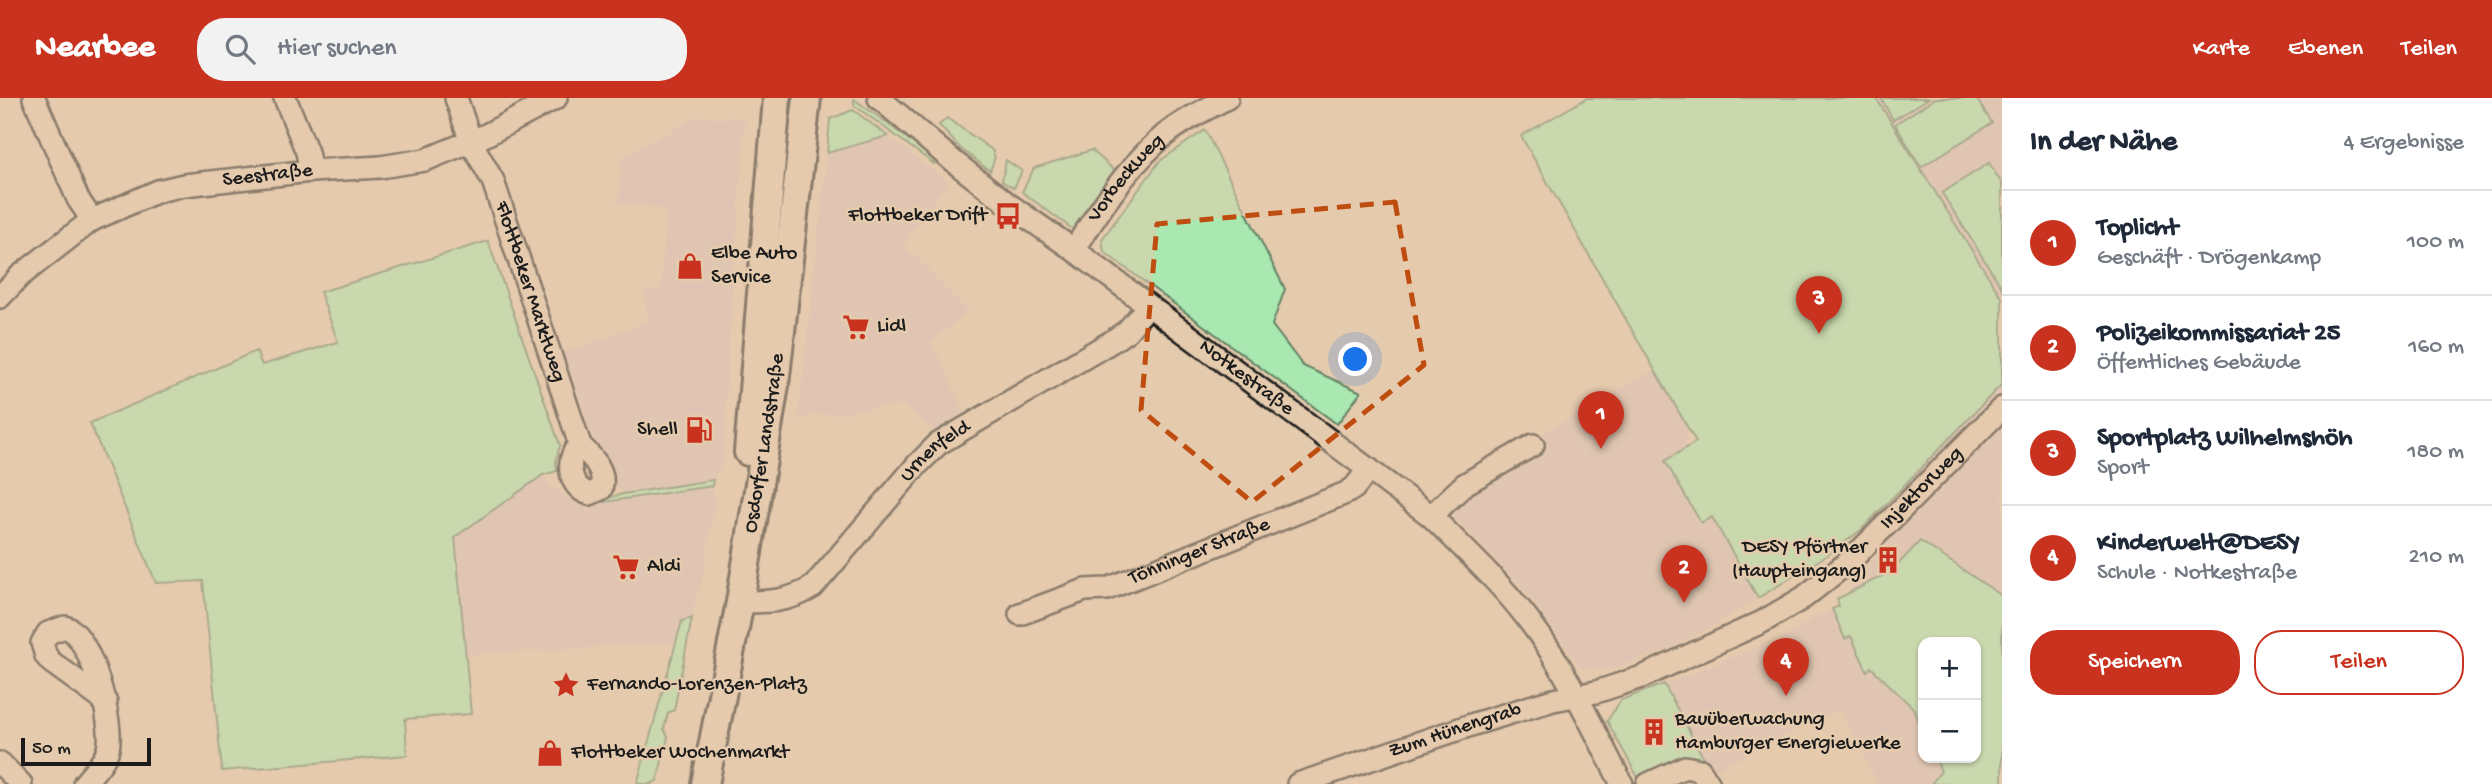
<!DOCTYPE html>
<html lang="de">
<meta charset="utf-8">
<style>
:root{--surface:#fff;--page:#f2f2f3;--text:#1f2937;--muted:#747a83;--line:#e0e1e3;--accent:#c8321e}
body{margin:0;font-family:"Gochi Hand",sans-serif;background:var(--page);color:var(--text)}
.controls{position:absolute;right:21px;bottom:21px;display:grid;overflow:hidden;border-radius:14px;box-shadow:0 2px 5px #0004}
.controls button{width:63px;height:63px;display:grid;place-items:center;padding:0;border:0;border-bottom:2px solid var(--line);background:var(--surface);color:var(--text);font:35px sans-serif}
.scale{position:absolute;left:21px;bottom:18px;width:130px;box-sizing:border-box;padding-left:7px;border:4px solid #1c1c1c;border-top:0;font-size:19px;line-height:24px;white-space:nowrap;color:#1c1c1c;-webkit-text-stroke:5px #e5cbad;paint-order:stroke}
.you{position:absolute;left:1356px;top:262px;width:24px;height:24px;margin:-18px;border:5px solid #fff;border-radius:50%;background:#1a73e8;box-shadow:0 0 0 10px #1a73e833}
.badge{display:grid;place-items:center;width:46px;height:46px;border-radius:50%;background:var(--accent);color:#fff;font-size:23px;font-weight:700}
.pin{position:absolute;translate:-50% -58px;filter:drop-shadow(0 2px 4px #0008)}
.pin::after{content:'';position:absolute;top:37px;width:24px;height:21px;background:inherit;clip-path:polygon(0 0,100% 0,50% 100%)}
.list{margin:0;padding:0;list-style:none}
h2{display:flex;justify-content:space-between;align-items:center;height:91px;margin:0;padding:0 28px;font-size:30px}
h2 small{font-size:23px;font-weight:400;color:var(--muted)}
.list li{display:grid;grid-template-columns:46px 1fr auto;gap:21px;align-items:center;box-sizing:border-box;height:105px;padding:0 28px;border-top:2px solid var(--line)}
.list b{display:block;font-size:26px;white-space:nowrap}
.list p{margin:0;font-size:23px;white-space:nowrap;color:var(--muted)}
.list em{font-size:23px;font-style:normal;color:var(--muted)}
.actions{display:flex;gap:14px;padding:21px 28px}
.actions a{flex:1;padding:16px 0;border:2px solid var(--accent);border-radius:28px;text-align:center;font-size:24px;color:var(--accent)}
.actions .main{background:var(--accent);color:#fff}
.icon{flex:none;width:38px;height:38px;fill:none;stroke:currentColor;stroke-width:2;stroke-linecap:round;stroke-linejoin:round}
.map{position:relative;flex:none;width:2002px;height:686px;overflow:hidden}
header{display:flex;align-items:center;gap:42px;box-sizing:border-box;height:98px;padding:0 35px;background:var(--accent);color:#fff}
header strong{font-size:33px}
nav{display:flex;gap:38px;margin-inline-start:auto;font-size:24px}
.search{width:490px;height:63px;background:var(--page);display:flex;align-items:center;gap:18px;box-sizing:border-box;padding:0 24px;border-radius:28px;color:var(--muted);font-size:26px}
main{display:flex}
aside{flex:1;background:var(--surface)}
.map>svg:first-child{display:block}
.built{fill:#dac0b9;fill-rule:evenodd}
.green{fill:#a9e8b0;stroke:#628266;stroke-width:2}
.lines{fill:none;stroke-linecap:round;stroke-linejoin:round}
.minor-casing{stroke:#1c1c1c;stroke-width:26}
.major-casing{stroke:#1c1c1c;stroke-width:32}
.minor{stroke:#e5cbad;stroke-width:21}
.major{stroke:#e5cbad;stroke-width:26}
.marked{fill:none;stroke:#bf4d0f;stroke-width:5;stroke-dasharray:14 9;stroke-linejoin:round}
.labels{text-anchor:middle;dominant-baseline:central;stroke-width:5;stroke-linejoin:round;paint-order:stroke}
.street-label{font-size:21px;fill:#1c1c1c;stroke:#e5cbad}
.poi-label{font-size:21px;fill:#1c1c1c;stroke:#e5cbad;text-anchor:start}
</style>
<header>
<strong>Nearbee</strong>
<div class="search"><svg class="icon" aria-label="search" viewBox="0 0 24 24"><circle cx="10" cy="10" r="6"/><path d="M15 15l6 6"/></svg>Hier suchen</div>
<nav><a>Karte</a><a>Ebenen</a><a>Teilen</a></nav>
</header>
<main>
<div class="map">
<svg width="2002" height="686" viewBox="0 0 2002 686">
<rect width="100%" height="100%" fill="#e5cbad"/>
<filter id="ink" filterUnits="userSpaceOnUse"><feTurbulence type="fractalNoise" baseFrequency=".0143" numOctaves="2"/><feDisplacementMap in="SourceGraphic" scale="14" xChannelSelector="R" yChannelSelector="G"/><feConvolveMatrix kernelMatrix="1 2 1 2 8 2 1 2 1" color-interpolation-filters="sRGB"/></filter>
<g filter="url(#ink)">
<path class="built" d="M1876,0H2002V200L1929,85Z
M696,19L745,21L728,259L724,364L713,382L623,396L607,376L599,357L563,255L648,223L644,192H661L666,112L618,105L622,60Z
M888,38L949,84L904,146L968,213L932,245L967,318L937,336L902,307L798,320L827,55Z
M1656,271L1687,327L1686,351L1666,363L1700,425L1712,418L1758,500L1707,532L1667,552L1613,571L1581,570L1523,490L1436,401L1458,383Z
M2002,286V686H1878L1840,611L1711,674L1664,586L1768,544L1772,551L1785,545L1783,539L1801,531L1800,528L1808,524V522L1839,508L1837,501L1847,495L1882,451L1861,432ZM1923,544H1976V660H1923Z
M544,377L552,389L577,406L588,407L712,388L715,403L702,485L698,491L692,520L682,523L676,545L466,557L455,439Z"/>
<path class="green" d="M1587,0H1876L2002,200V286L1861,432L1829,456L1758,500L1712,419L1701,425L1665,363L1696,344L1521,38Z
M1881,0H1929L1893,22Z
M1936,0H1976L1992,25L1921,69L1895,26Z
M854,1L935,61L934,66L854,7Z
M853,12L888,38L827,55L830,21Z
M947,20L992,52L995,59L990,73L960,50L939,27Z
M1205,32L1285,191L1272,227L1303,268L1361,294L1337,326L1104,154L1102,141L1160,63Z
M1092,52L1116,74L1078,131L1071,130L1022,94L1034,70Z
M1006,62L1022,73L1014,90L1002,83Z
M1989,65L2002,86V190L1942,95Z
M488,143L560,347L556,362L557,373L543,377L455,439L471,616L405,621L407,657L222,673L203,483L156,485L90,325L256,253L262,267L338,244L320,194Z
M713,382L712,388L604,404L599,402L623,396Z
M1920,443L2002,498V686H1931L1941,673L1935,660H1976V544H1923V634L1913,610L1871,569L1867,573L1851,538L1845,541L1832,511L1839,508L1837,501L1892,473Z
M692,520L674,612L668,615L664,631L668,639L657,683L651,686H637L682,523Z
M1664,586L1711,674L1640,683L1607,623L1621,602Z"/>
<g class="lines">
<defs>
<g id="minor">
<path d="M34,0L78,101L92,122"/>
<path d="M285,0L307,54L311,73"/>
<path id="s1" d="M456,0L471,44L493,83L580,347"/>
<path id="s2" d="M879,0L953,63L1008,106L1074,152L1431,418C1466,453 1504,488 1533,528C1569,576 1594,633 1622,686"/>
<path id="s3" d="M1074,152C1098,114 1124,74 1157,44C1177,25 1203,13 1227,0"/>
<path id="s4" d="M0,199L20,178L92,122L158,93L184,87L311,73L380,69L425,62L486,37L556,0"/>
<path d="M580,347C592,359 607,373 601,391L590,396C569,391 564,360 580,347Z"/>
<path d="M1431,418L1465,386L1533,347"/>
<path id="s5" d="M740,504C767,504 789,504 813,489L917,367L938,346L1111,244L1127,233L1148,208"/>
<path id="s6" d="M1020,516L1085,492L1107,491L1346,395L1354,390L1369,371"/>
<path d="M0,665L21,686"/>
<path d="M84,686C92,675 105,664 108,651C115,626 90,535 65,529L48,535L42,545L46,558L51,564L106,604"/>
<path id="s7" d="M1298,686L1474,626L1553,602L1596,594L1642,579L1762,524L1803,500L1851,462L2002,310"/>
<path d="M1648,686L1685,669L1700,672L1709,686"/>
</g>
<g id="major">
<path d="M748,354L777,0"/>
<path id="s8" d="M705,686L740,504L775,287L807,0"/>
</g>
</defs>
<use href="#minor" class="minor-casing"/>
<use href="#major" class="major-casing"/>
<use href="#minor" class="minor"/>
<use href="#major" class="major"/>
</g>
</g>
<path d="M0 0H2002V686H0ZM1395,104L1424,267L1252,404L1141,312L1157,126Z" fill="#e5cbad" fill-opacity=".55" fill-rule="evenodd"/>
<path class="marked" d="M1395,104L1424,267L1252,404L1141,312L1157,126Z"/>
<defs>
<symbol id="bus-bare" viewBox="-9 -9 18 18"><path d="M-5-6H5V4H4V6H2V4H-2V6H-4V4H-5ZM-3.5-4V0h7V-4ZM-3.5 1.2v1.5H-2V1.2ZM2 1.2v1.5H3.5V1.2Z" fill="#c8321e" stroke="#e5cbad" stroke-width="2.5" paint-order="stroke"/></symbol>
<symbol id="shop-bare" viewBox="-9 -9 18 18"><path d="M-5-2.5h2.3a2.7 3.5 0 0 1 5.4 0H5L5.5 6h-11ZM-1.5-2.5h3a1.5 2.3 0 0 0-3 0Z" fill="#c8321e" stroke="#e5cbad" stroke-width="2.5" paint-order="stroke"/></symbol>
<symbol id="supermarket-bare" viewBox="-9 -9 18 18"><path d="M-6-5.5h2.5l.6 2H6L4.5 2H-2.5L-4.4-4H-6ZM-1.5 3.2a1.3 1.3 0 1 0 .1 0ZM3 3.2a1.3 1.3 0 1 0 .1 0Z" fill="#c8321e" stroke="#e5cbad" stroke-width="2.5" paint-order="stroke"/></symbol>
<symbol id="fuel-bare" viewBox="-9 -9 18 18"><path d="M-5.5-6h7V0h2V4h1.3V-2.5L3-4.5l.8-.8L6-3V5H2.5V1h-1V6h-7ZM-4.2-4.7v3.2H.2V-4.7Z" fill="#c8321e" stroke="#e5cbad" stroke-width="2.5" paint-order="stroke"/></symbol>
<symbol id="building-bare" viewBox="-9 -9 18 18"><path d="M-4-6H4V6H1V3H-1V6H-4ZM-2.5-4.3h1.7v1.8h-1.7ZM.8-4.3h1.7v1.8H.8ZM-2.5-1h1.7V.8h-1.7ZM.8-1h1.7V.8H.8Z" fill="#c8321e" stroke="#e5cbad" stroke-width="2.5" paint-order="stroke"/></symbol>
<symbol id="sight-bare" viewBox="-9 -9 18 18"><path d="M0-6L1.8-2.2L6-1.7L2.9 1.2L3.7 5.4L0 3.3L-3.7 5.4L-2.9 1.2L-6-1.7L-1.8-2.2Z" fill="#c8321e" stroke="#e5cbad" stroke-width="2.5" paint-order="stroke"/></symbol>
</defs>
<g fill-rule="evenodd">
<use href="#bus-bare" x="989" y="99" width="38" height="38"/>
<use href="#shop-bare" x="671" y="149" width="38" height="38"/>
<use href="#supermarket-bare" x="837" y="210" width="38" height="38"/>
<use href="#fuel-bare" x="680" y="313" width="38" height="38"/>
<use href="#building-bare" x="1869" y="443" width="38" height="38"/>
<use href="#supermarket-bare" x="607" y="450" width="38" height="38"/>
<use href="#sight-bare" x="547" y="568" width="38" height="38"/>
<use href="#building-bare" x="1635" y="615" width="38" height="38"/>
<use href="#shop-bare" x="531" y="636" width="38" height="38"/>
</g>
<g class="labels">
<g class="street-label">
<text stroke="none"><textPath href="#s4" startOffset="303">Seestraße</textPath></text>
<text stroke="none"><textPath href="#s3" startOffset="89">Vorbeckweg</textPath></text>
<text stroke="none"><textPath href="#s1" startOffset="208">Flottbeker Marktweg</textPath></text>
<text stroke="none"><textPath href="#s2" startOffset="462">Notkestraße</textPath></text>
<text stroke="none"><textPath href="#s8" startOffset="346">Osdorfer Landstraße</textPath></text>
<text stroke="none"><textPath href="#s5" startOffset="259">Urnenfeld</textPath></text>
<text stroke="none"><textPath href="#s7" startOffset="702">Injektorweg</textPath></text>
<text stroke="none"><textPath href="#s6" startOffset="191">Tönninger Straße</textPath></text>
<text stroke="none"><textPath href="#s7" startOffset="166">Zum Hünengrab</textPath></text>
</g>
<g class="poi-label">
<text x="987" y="118" text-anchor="end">Flottbeker Drift</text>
<text x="711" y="156">Elbe Auto<tspan x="711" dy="24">Service</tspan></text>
<text x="877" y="229">Lidl</text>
<text x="678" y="332" text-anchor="end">Shell</text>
<text x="1867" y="450" text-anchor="end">DESY Pförtner<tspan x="1867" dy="24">(Haupteingang)</tspan></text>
<text x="647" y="469">Aldi</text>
<text x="587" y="587">Fernando-Lorenzen-Platz</text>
<text x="1675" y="622">Bauüberwachung<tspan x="1675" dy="24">Hamburger Energiewerke</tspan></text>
<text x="571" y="655">Flottbeker Wochenmarkt</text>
</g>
</g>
</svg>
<div class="controls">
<button>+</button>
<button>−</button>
</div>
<div class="scale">50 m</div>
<div class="you"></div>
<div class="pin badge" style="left:1601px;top:351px">1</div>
<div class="pin badge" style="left:1684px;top:505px">2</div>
<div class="pin badge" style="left:1819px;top:236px">3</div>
<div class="pin badge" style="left:1786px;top:598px">4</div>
</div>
<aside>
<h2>In der Nähe<small>4 Ergebnisse</small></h2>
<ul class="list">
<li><span class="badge">1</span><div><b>Toplicht</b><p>Geschäft · Drögenkamp</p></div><em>100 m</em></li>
<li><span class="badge">2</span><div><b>Polizeikommissariat 25</b><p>Öffentliches Gebäude</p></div><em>160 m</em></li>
<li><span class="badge">3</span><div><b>Sportplatz Wilhelmshöh</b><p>Sport</p></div><em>180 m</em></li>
<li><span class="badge">4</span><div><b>Kinderwelt@DESY</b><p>Schule · Notkestraße</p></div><em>210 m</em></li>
</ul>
<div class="actions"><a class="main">Speichern</a><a>Teilen</a></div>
</aside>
</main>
